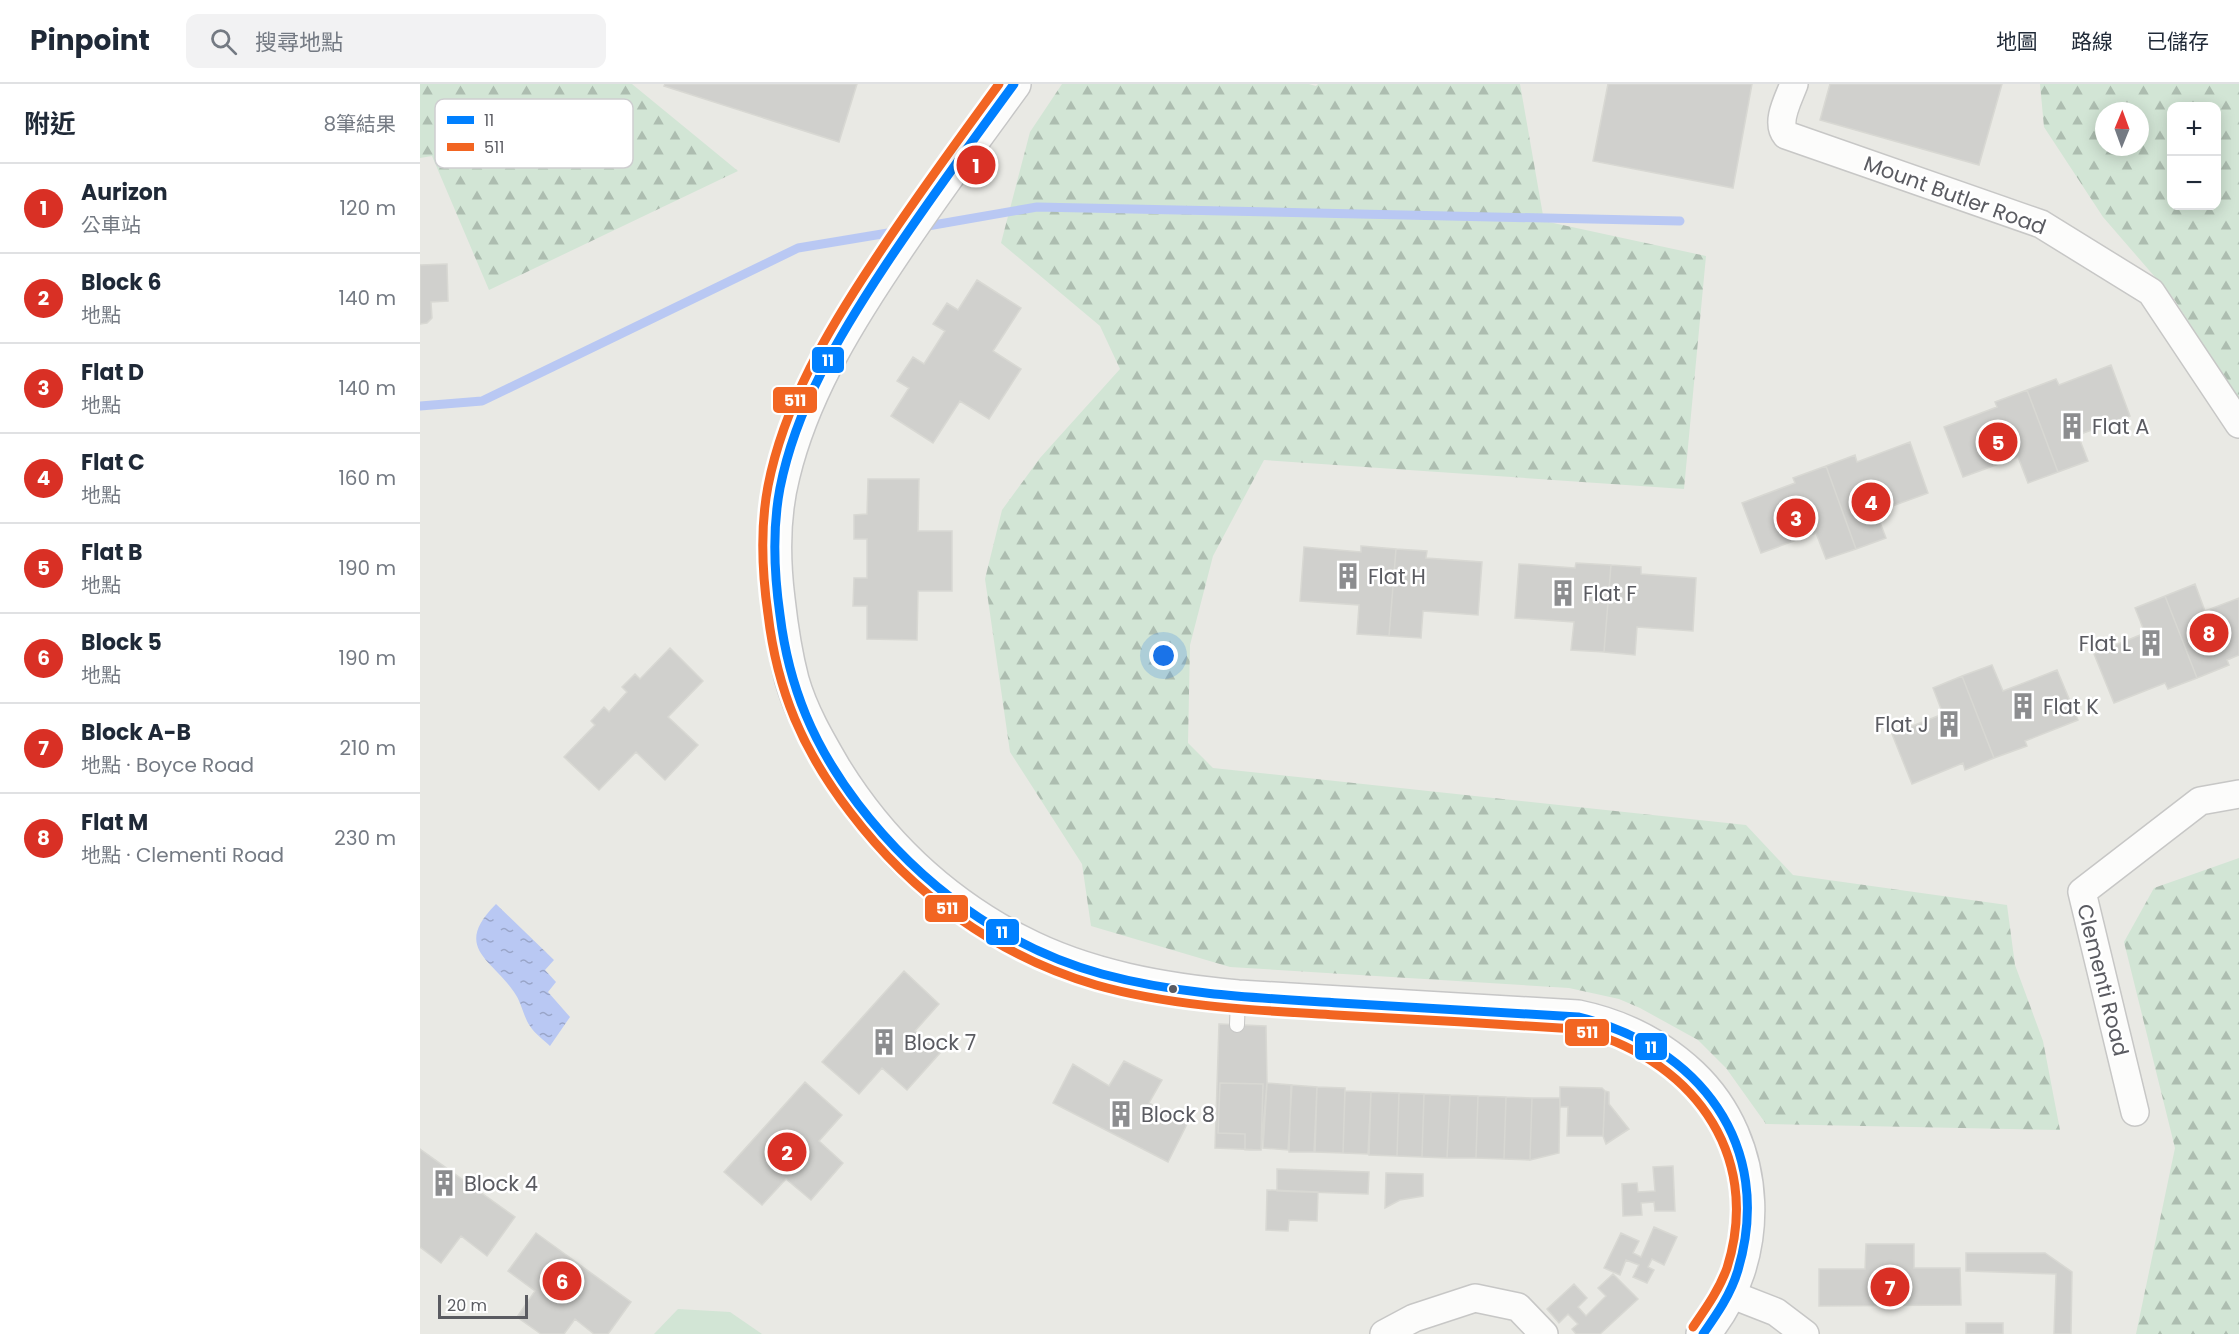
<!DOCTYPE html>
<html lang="zh-TW">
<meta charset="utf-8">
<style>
:root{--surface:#fff;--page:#f2f2f3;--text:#1f2937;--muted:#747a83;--line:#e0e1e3;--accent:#d93025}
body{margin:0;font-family:Poppins,"Noto Sans TC",sans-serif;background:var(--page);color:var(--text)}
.controls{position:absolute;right:18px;top:18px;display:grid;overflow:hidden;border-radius:12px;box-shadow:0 3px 15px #0003}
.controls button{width:54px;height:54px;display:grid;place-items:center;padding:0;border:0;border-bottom:2px solid var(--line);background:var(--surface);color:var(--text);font:30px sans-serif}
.compass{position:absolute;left:1675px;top:18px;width:54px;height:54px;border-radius:50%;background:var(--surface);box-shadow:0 3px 15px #0003;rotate:1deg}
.scale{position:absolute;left:18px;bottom:15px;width:90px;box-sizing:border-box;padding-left:6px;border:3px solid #5a5b61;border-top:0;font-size:16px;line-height:21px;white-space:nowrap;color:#5a5b61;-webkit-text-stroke:4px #fff;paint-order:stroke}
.you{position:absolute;left:744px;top:572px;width:21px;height:21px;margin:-15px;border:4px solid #fff;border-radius:50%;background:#1a73e8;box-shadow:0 0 0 9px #1a73e833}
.badge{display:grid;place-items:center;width:39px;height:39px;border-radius:50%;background:var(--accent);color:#fff;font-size:20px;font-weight:700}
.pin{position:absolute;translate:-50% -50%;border:3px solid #fff;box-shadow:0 2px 6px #0006}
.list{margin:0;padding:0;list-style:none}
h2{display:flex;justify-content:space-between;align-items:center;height:78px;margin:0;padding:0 24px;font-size:26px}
h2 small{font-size:20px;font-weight:400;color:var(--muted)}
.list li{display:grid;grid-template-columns:39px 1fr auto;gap:18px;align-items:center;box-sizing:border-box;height:90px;padding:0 24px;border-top:2px solid var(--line)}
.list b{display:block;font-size:22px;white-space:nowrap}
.list p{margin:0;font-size:20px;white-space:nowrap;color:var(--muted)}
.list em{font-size:20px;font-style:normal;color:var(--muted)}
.icon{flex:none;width:33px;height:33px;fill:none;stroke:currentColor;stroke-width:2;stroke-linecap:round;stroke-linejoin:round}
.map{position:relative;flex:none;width:1819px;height:1250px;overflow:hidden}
header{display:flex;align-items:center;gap:36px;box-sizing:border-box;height:84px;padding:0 30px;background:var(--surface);border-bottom:2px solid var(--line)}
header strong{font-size:28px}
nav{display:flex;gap:33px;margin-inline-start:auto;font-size:21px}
.search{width:420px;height:54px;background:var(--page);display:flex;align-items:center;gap:15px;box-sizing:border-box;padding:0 21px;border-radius:12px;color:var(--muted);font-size:22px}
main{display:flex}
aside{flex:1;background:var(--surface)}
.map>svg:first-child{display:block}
.forest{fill:url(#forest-firs);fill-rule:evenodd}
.garden{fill:#d2e5d5}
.water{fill:url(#water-ripples)}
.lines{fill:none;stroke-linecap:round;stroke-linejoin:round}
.stream{stroke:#b9c8f3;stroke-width:9}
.building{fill:#d0d0cd;stroke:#d8d8d3;stroke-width:1.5}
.lane-casing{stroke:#c7c7c6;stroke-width:16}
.street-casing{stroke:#c7c7c6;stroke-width:30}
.secondary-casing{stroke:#c6c6c6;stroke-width:36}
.lane{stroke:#fcfcfb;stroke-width:14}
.street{stroke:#fcfcfb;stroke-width:27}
.secondary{stroke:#fcfcfb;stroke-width:33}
.bus-1-casing{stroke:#fff;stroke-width:14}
.bus-2-casing{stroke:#fff;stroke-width:14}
.bus-1{stroke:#0080ff;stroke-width:9}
.bus-2{stroke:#f26522;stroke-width:9}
.bus-dot{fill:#5a5b61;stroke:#fff;stroke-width:2}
.labels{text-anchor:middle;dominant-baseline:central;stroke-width:5;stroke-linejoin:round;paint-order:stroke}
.street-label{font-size:21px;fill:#5a5b61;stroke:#fff}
.poi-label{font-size:21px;fill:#5a5b61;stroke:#fff;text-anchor:start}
.key{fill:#fff;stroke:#ceced0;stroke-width:1.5}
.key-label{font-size:16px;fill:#5a5b61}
.line-badge{stroke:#fff;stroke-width:2}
.badge-label{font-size:16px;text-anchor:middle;font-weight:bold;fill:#fff}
</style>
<header>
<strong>Pinpoint</strong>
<div class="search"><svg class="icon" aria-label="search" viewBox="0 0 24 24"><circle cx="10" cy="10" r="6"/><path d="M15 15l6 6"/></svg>搜尋地點</div>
<nav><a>地圖</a><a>路線</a><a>已儲存</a></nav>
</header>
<main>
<aside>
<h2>附近<small>8筆結果</small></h2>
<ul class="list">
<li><span class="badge">1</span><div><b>Aurizon</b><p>公車站</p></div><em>120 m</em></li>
<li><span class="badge">2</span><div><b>Block 6</b><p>地點</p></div><em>140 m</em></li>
<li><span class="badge">3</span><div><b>Flat D</b><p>地點</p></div><em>140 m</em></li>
<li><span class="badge">4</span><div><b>Flat C</b><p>地點</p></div><em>160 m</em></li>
<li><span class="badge">5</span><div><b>Flat B</b><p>地點</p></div><em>190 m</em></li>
<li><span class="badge">6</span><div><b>Block 5</b><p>地點</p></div><em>190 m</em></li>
<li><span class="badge">7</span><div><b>Block A-B</b><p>地點 · Boyce Road</p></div><em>210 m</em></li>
<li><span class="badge">8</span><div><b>Flat M</b><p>地點 · Clementi Road</p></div><em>230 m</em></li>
</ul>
</aside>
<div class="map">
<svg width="1819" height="1250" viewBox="0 0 1819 1250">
<defs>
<pattern id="forest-firs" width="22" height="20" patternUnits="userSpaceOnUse" patternTransform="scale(1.5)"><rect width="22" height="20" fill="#d2e5d5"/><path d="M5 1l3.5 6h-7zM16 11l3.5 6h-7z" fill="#adbdb0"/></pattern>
<pattern id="water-ripples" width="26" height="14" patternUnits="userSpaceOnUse" patternTransform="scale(1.5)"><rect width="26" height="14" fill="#b9c8f3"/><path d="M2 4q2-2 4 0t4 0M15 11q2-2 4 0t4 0" fill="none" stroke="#99a5c8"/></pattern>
</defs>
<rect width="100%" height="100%" fill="#e9e9e4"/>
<path class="forest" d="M0,0H212L318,87L69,206L12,72L0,74Z
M642,0H889L896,2L898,0H1100L1124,137L1286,172L1264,405L844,376L793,472L770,561L768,659L793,684L1326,741L1373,791L1587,821L1595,881L1623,957L1640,1046L1346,1040L1306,984L1278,956L1220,924L1199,915L1149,904L810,883L671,842L662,780L590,668L565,495L582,426L620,374L700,285L680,242L581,159L610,48Z
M1620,0H1819V317L1754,215L1683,133L1624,43ZM1752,22H1796V122H1752ZM1684,27H1720V63H1684Z
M1819,774V1250H1716L1755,1064L1704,858L1734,804Z"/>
<path class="garden" d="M258,1225L310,1228L342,1250H234Z"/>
<path class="water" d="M76,820L134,876L125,886L136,898L128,908L150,933L130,962C124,956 115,950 110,942C103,932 102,919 94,908C72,875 32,864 76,820Z"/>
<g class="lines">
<path class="stream" d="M502,143L617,123L1260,137
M0,322L62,317L378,164L480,147"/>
</g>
<path class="building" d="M245,0H437L419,58L244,2Z
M1188,0H1332L1313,104L1173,77Z
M1410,0H1582L1559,81L1400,36Z
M27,180L28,217L11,218L12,234L7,239L0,240V181Z
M557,196L601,224L573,267L601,285L569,335L540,317L513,359L471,332L489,304L477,297L493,273L504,280L525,247L513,240L527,219L538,226Z
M1691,281L1710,332L1658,351L1668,377L1638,388L1607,306L1636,295L1639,301Z
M1607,306L1638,388L1608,399L1598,373L1543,393L1524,343L1577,323L1575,318Z
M1490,358L1508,409L1456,428L1466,454L1436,465L1406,382L1435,371L1437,378Z
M1406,382L1436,465L1406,475L1396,449L1341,469L1322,419L1375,399L1373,394Z
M448,395H499L498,447H532V507H498L497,556L447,555V522H433L434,494H447V455H434V431L447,430Z
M941,462L976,465L969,552L937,550L939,521L880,517L884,463L941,468Z
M976,465L1007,467L1006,474L1062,478L1058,531L1003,527L1001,554L969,552Z
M1156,479L1191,481L1184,568L1151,566L1154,538L1095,534L1099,480L1155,484Z
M1191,481L1221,483V490L1276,494L1273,547L1217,543L1215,571L1184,568Z
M1775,500L1785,527L1819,514V571L1807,576L1809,581L1777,594L1745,512Z
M1745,512L1777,594L1748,605L1745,599L1694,619L1674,570L1725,549L1715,524Z
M250,564L283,597L248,633L278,661L245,696L216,668L179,706L144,673L175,641L171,637L184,623L189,628L207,608L202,603L215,590L220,595Z
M1572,581L1583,607L1637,586L1658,636L1605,657L1607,662L1574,674L1542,592Z
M1542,592L1574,674L1545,686L1543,679L1492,700L1472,650L1523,630L1513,604Z
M484,887L519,920L495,947L520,969L487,1006L462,984L439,1010L402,978Z
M799,940L846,942L847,999L841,1066L795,1064Z
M704,977L742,996L729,1019L767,1040L748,1078L633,1019L653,980L689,1002Z
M385,998L422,1031L399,1057L423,1079L391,1116L366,1095L342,1121L304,1088Z
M800,999L843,1000L841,1066H825V1050L798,1049Z
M847,999L872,1001L868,1066L843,1064Z
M871,1001L897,1003L894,1068H869Z
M897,1003L925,1004L923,1069L895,1068Z
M1140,1003L1182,1004L1185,1007L1183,1052H1147L1148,1023H1140Z
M925,1007L951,1008L948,1070L923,1069Z
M1185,1007L1189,1008V1020L1209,1045L1186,1060L1183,1052Z
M951,1008L979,1009L977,1072L949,1071Z
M979,1009L1004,1010L1002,1073L977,1072Z
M1004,1010L1030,1011L1027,1074L1002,1073Z
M1030,1011L1058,1012L1056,1074H1027Z
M1058,1012L1086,1013L1084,1075L1056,1074Z
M1086,1013L1112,1014L1110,1076L1084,1075Z
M1112,1014H1140L1139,1069L1110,1076Z
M0,1065L95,1133L67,1172L41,1152L21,1179L0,1163Z
M1253,1082L1255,1127H1235L1234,1118L1221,1119L1222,1131L1203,1132L1202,1100L1217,1099L1218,1108L1235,1107L1233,1083Z
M857,1085L949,1088L948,1110L857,1107Z
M966,1089L1003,1090V1112L980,1116L965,1124Z
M847,1106L898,1108L897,1137L869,1136L868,1147L846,1146Z
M1234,1143L1257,1153L1244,1181L1232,1175L1228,1183L1234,1186L1227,1199L1213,1193L1219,1181L1206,1176L1200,1191L1184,1184L1201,1149L1219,1157L1213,1169L1221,1173Z
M116,1149L211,1218L188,1250H174L155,1235L144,1250H121L97,1233L115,1207L88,1187Z
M1446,1160H1494V1184H1540L1541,1221L1399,1222V1185H1445Z
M1546,1169H1625L1652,1188L1651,1250H1634L1636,1190L1546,1187Z
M1193,1190L1218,1215L1180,1250H1156L1152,1245L1158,1240L1148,1230L1139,1239L1127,1225L1154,1200L1167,1214L1158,1223L1166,1232L1186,1212L1178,1204Z
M1546,1239H1583V1250H1546Z"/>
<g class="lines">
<defs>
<path id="lane" d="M817,941L818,913"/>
<path id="street" d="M1374,0C1369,14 1355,38 1366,51L1621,140L1731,208L1819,340
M1715,1028L1662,808L1780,717L1819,710
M1310,1210L1356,1228L1385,1250
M964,1250L994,1234L1055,1214L1098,1223L1124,1250"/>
<path id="secondary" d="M594,0C551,59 507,118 467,179C423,245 382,313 363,391C353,430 353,475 358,515C361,542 365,569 372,596C381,628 398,657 415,686C461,760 523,818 600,858C667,893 744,906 818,913L1158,933C1201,942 1239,961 1271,991C1343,1059 1346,1176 1283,1250"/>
</defs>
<use href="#lane" class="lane-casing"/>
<use href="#street" class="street-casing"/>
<use href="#secondary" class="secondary-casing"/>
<use href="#lane" class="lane"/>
<use href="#street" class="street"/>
<use href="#secondary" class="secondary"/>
<defs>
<path id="bus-1" d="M594,0C550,60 506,120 465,182C420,250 376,323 360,404C352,446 354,489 360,531C369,604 394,662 438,720C500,801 584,863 682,890C760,911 840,914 919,919C999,924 1078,928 1158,933C1279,962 1355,1061 1318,1186C1311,1210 1297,1230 1283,1250"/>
<path id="bus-2" d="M579,0C536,59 493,117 454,177C408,246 364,320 348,402C340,444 342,488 348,530C357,607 383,667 430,728C492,810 577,872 676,901C754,923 835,926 915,931C995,935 1076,940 1156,945C1268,972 1344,1067 1307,1184C1299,1206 1286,1224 1273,1243"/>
</defs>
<use href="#bus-1" class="bus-1-casing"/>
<use href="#bus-2" class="bus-2-casing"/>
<use href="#bus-1" class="bus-1"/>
<use href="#bus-2" class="bus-2"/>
</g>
<defs>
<symbol id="building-bare" viewBox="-9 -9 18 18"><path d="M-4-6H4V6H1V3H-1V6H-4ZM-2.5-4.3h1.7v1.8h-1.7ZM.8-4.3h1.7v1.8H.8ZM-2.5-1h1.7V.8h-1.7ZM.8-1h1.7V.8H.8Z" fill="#8c8d8f" stroke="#fff" stroke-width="2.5" paint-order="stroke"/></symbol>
</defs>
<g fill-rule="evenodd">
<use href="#building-bare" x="1633" y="323" width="38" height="38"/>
<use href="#building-bare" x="909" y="473" width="38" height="38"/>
<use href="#building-bare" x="1124" y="490" width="38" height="38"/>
<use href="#building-bare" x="1712" y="540" width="38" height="38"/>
<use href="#building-bare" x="1584" y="603" width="38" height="38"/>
<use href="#building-bare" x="1510" y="621" width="38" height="38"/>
<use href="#building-bare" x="445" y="939" width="38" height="38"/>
<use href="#building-bare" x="682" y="1011" width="38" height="38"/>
<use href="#building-bare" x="5" y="1080" width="38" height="38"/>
</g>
<circle class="bus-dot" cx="753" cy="905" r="5"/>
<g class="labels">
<g class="street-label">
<text transform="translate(1535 111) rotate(20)">Mount Butler Road</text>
<text transform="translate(1683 896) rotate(76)">Clementi Road</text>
</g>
<g class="poi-label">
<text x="1672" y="342">Flat A</text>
<text x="948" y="492">Flat H</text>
<text x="1163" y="509">Flat F</text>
<text x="1711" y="559" text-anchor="end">Flat L</text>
<text x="1623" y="622">Flat K</text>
<text x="1509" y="640" text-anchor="end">Flat J</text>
<text x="484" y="958">Block 7</text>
<text x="721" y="1030">Block 8</text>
<text x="44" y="1099">Block 4</text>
</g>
</g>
<rect x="15" y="15" width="198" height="69" rx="9" class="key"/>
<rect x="27" y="32" width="27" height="8" fill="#0080ff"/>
<rect x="27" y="59" width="27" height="8" fill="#f26522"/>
<g class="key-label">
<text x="64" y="42">11</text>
<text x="64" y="69">511</text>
</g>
<g class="line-badge">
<rect x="391" y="262" width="34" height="28" rx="6" fill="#0080ff"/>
<rect x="352" y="302" width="46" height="28" rx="6" fill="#f26522"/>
<rect x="504" y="810" width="45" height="29" rx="6" fill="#f26522"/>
<rect x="565" y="834" width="35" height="28" rx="6" fill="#0080ff"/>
<rect x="1144" y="934" width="46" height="29" rx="6" fill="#f26522"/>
<rect x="1214" y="948" width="34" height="29" rx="6" fill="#0080ff"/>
</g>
<g class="badge-label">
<text x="408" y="282">11</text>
<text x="375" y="322">511</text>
<text x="527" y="830">511</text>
<text x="582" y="854">11</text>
<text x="1167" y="954">511</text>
<text x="1231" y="969">11</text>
</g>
</svg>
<div class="controls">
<button>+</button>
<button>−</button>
</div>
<svg class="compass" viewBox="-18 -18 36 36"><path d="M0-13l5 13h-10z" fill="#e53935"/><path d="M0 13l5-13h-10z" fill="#747a83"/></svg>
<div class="scale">20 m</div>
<div class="you"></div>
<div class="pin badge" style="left:556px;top:81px">1</div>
<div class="pin badge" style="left:367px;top:1068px">2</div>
<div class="pin badge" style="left:1376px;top:434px">3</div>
<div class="pin badge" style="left:1451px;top:418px">4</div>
<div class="pin badge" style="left:1578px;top:358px">5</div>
<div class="pin badge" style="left:142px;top:1197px">6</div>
<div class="pin badge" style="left:1470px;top:1203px">7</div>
<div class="pin badge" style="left:1789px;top:549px">8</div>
</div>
</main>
